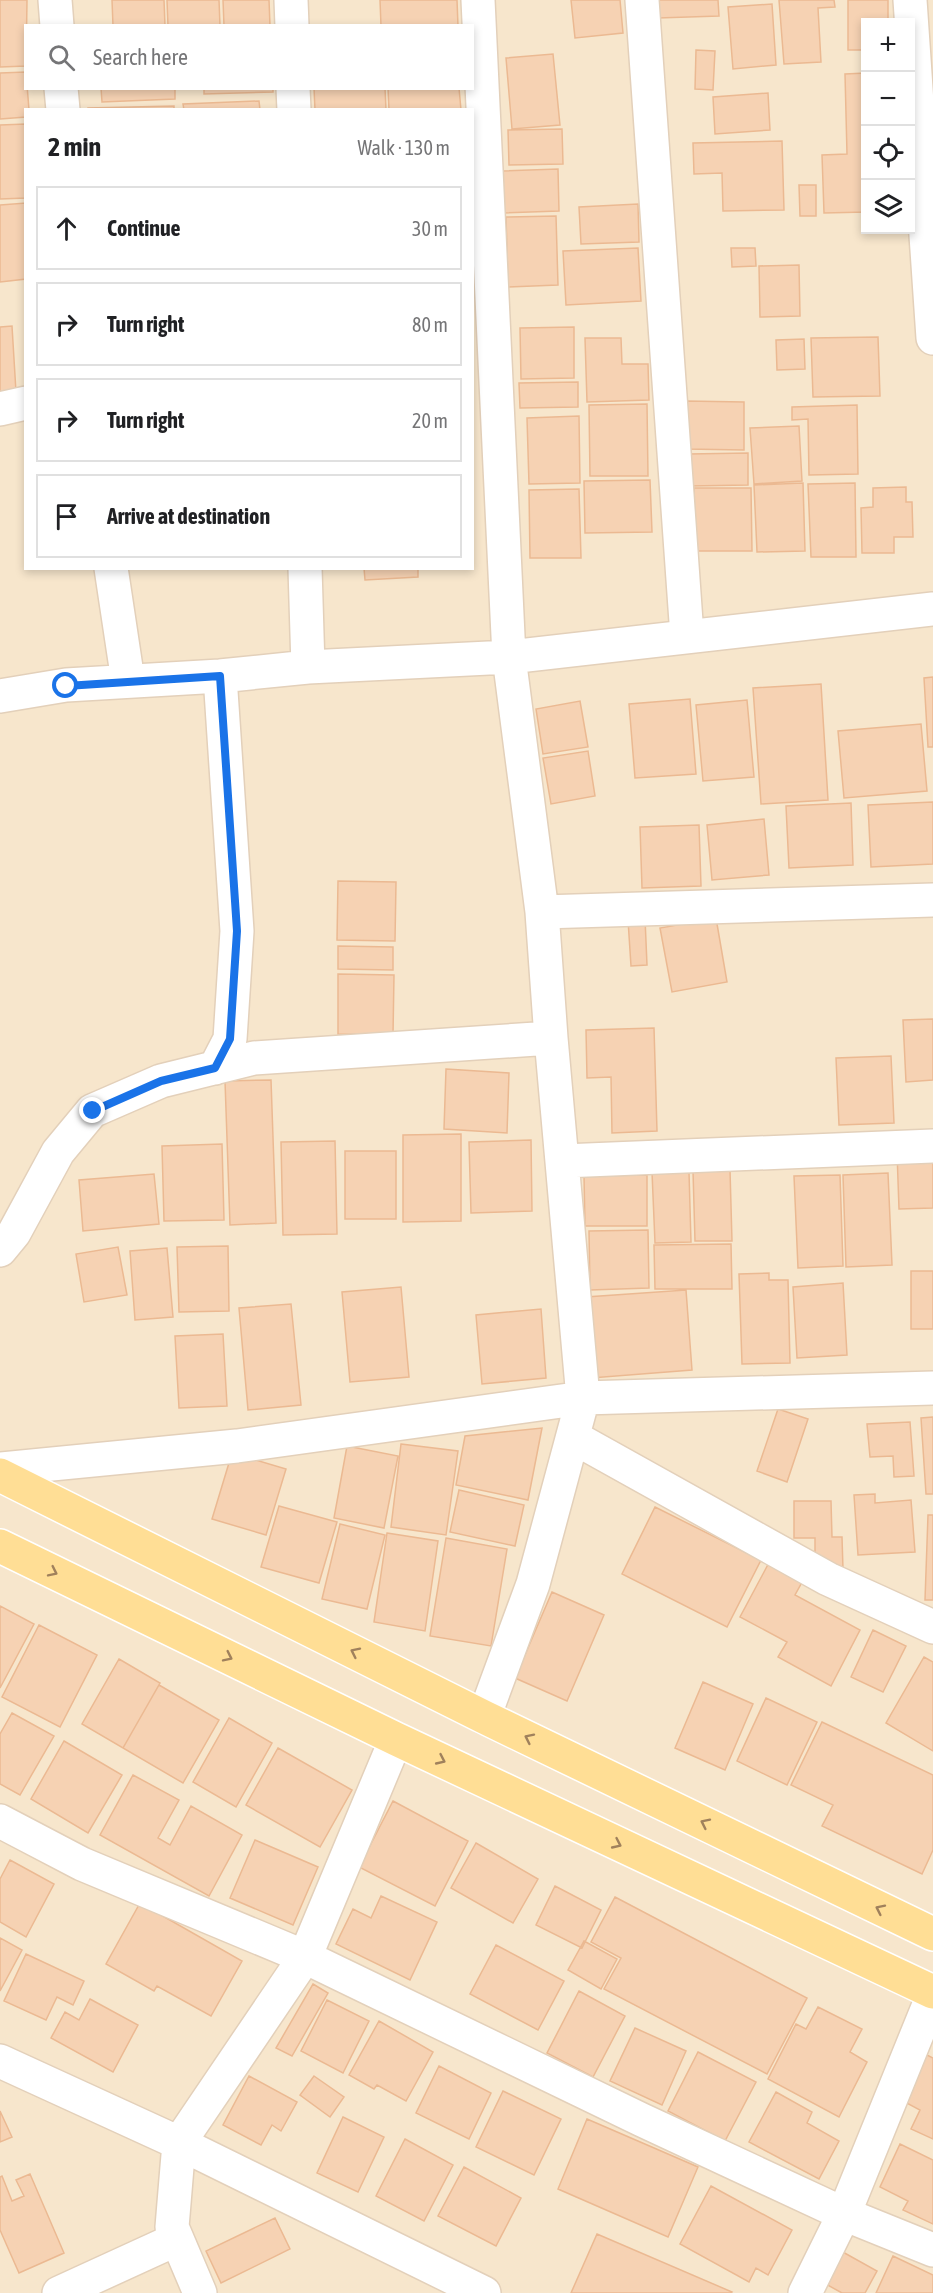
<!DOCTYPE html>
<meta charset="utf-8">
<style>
:root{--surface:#fff;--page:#f2f2f2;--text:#202124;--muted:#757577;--line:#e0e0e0}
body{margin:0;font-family:"Asap Condensed",sans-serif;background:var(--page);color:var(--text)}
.controls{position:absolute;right:18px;top:18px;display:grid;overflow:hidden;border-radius:0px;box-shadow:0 3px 9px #0003}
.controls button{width:54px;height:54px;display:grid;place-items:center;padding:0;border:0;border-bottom:2px solid var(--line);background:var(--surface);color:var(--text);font:30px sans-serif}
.stop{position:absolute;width:18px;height:18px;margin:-14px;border:4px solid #1a73e8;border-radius:50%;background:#fff}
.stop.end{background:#1a73e8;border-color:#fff;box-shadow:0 2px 6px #0008}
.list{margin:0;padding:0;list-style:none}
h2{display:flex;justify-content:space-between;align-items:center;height:78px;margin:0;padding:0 24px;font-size:26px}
h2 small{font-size:20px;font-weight:400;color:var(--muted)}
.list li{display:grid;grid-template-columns:39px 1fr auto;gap:18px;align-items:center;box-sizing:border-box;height:84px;margin:0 12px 12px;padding:0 12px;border:2px solid var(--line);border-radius:0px}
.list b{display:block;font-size:22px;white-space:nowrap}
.list em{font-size:20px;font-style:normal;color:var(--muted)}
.icon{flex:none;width:33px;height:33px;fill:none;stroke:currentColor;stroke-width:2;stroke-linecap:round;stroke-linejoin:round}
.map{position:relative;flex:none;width:933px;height:2293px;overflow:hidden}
.search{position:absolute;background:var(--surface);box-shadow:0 3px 9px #0003;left:24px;top:24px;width:450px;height:66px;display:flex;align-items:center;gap:15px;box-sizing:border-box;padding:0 21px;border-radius:0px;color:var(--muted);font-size:22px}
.panel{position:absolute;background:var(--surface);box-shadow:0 3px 9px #0003;left:24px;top:108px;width:450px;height:462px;border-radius:0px}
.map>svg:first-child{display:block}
.residential{fill:#f7e6cc;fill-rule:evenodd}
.building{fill:#f6d2b3;stroke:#ebb992;stroke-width:1.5}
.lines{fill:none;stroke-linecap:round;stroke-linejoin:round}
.minor-casing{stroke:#e3d0ba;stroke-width:36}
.major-casing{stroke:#fff;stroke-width:36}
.minor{stroke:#fff;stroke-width:33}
.major{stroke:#ffde95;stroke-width:33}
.oneway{stroke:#a0815c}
.route{stroke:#1a73e8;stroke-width:8}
</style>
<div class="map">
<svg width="933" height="2293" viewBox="0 0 933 2293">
<rect width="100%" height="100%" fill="#fef4de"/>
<path class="residential" d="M0,0H933V2293H0ZM866,22H910V230H866ZM26,26H472V88H26ZM26,110H472V568H26Z"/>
<path class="building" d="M0,0H27L26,66L0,67Z
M112,0H164L165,26H113Z
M167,0H219L220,26H168Z
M223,0H269L270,26H224Z
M380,0H457L458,26H381Z
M571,0H620L623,33L575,38Z
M657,0H718L719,16L658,18Z
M779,0H834L835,7L818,8L821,62L784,64Z
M848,0H888V22H866V50H848Z
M772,4L776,65L733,69L728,7Z
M696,50L715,51L713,90L695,89Z
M553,54L560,125L512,129L506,58Z
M26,72L29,110H26V117L0,119V73Z
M866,73V212L824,213L822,155L847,154L845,74Z
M101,88H175V99L102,102Z
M204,88H273V92L204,94Z
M314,88H385L386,110H315Z
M388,88H459L461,110H389Z
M768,93L770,130L715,134L713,97Z
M259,101L260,110H184L183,104Z
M174,106V110H88V108Z
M26,124V198L0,199V125Z
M562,129L563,164L509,165L508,130Z
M782,141L784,210L723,211L722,173L694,174L693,143Z
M558,169L559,211L502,213L500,171Z
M799,185H816V216H800Z
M26,203V279L0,282V205Z
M638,204L639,242L581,244L579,207Z
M556,216L558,285L508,287L506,217Z
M638,248L641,301L566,305L563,251Z
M731,248H755L756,266L732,267Z
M799,265L800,316L760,317L759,266Z
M12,326L16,392L0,393V327Z
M574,327V378L521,379L520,328Z
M878,337L880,396L813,397L811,338Z
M585,338H621L622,364H648L649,400L587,402Z
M804,339L805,369L777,370L776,340Z
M578,382V407L520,408L519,383Z
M686,401L744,402V450L686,449Z
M647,404L648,476H590L589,405Z
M857,405L858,474L809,475L808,419L792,420V407Z
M579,416L580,483L529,484L527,418Z
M799,426L802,481L754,484L750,428Z
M748,453V485L689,486V454Z
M650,480L652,532L585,533L584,481Z
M803,483L805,551L757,552L754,485Z
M855,483L856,557H811L808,484Z
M906,487V502H912L913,537H894V553H862L861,508L873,507V488Z
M694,488H751L752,551H695Z
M579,489L581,558H530L529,490Z
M364,568H418V577L365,580Z
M933,677V747H928L924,678Z
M821,684L828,800L761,804L753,688Z
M690,699L696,774L635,778L629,704Z
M747,700L754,777L703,781L696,705Z
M580,701L588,747L543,754L536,709Z
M921,724L927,791L844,798L838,731Z
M588,751L595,796L551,804L543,758Z
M933,802V864L871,867L868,805Z
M851,803L853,865L789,868L786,806Z
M764,819L769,875L712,880L707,825Z
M699,825L701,886L642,888L640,827Z
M338,881L396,882L395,941L337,940Z
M645,918L647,965L631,966L628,920Z
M716,918L727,982L672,992L660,928Z
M338,946L393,947V970L338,969Z
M338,974L394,975L393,1035L338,1034Z
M933,1019V1080L906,1082L903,1020Z
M654,1028L657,1131L612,1133L611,1077L587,1078L586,1030Z
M891,1056L894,1123L839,1125L836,1058Z
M446,1069L509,1073L507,1133L444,1129Z
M271,1080L276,1223L230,1225L225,1081Z
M461,1134V1221L403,1222V1135Z
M531,1140L532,1211L471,1213L469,1142Z
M335,1141L337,1234L283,1235L281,1142Z
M222,1144L224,1220L164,1221L162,1146Z
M345,1151H396V1219H345Z
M933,1151V1208L899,1209L897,1152Z
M730,1170L732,1241H695L693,1171Z
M652,1172H689L691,1242L655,1243Z
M888,1173L892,1265L846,1267L843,1175Z
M154,1174L159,1224L83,1231L79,1180Z
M647,1175V1226H585L584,1176Z
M840,1175L843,1266L798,1268L794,1176Z
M648,1230L649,1288L590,1290L589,1231Z
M731,1244L732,1289H655L654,1245Z
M228,1246L229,1311L179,1312L177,1247Z
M118,1247L127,1295L84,1302L76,1254Z
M167,1248L173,1317L135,1320L130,1251Z
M911,1271H933V1329H911Z
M769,1273V1280H788L790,1363L742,1364L739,1274Z
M843,1283L847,1355L797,1358L793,1287Z
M401,1287L409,1377L350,1382L342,1292Z
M686,1290L692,1370L591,1378L586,1297Z
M291,1304L301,1405L248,1410L239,1308Z
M541,1309L546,1378L482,1384L476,1315Z
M223,1334L227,1406L179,1408L175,1336Z
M778,1409L808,1419L787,1482L757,1471Z
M933,1417V1494H926L921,1418Z
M910,1422L914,1476L894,1477L893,1456L870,1457L867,1424Z
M542,1428L528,1500L456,1485L465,1436Z
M401,1444L458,1451L446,1535L391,1527Z
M347,1446L398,1456L384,1528L334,1518Z
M232,1453L286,1469L266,1535L212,1519Z
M459,1490L524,1505L515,1546L450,1532Z
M875,1494V1503L911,1500L915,1552L858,1555L854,1495Z
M794,1501H831L832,1537H842L843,1569L815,1570V1538H794Z
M279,1506L337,1522L319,1583L261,1567Z
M655,1507L761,1560L727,1627L622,1574Z
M928,1515H933V1600H925Z
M340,1524L385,1535L367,1609L322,1599Z
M387,1533L438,1541L425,1631L374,1622Z
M446,1538L507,1549L491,1646L430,1636Z
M772,1557L806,1575L795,1595L860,1630L831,1686L778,1657L787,1642L740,1617Z
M552,1592L604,1615L567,1701L515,1678Z
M0,1606L34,1624L0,1688Z
M39,1625L97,1655L60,1727L2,1697Z
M873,1630L906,1646L883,1692L851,1677Z
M924,1657L933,1662V1751L886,1723Z
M119,1659L160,1683L123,1748L82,1724Z
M703,1682L753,1704L725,1770L675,1748Z
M159,1685L219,1720L183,1783L123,1748Z
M766,1698L817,1722L787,1785L737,1761Z
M12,1713L54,1736L20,1795L0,1784V1734Z
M229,1718L272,1743L236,1807L193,1782Z
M822,1722L933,1775V1850L922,1874L822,1826L833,1805L791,1785Z
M64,1741L122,1775L88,1833L31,1799Z
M278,1748L352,1790L320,1847L246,1805Z
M133,1775L179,1800L158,1838L170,1845L191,1806L242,1835L209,1896L100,1835Z
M393,1801L468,1841L435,1906L359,1867Z
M255,1840L318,1867L293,1925L230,1898Z
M476,1843L538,1879L513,1923L451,1888Z
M10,1860L54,1884L26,1937L0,1922V1879Z
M555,1886L601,1910L582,1948L536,1925Z
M381,1896L437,1922L410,1980L336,1944L353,1909L371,1918Z
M615,1897L807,1998L767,2074L604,1989L621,1958L591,1942Z
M140,1903L242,1961L211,2016L157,1986L154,1991L106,1964Z
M0,1938L22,1950L0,1991Z
M584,1941L617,1959L601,1989L568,1970Z
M496,1945L564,1981L538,2030L470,1994Z
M26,1954L84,1981L73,2005L57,1997L46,2020L4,2001Z
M313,1984L328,1993L292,2056L276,2048Z
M579,1991L625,2016L593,2077L547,2053Z
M90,1999L138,2025L113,2072L51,2038L65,2012L79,2020Z
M327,2000L369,2021L343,2073L301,2051Z
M818,2007L862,2029L850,2052L867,2062L839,2117L768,2079L796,2024L806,2029Z
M379,2021L433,2052L406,2101L377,2085L374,2089L349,2075Z
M635,2028L686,2051L662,2105L610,2081Z
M698,2052L756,2082L725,2141L668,2111Z
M923,2053L933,2058V2139L911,2129L920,2110L901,2100Z
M439,2066L491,2093L469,2139L416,2113Z
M249,2076L297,2102L281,2131L272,2125L261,2145L223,2125Z
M314,2076L344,2097L330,2117L300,2095Z
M503,2091L561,2119L534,2175L476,2147Z
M776,2092L812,2112L807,2123L839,2141L819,2179L749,2142Z
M0,2111L12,2137L0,2142Z
M343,2117L384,2137L358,2192L317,2173Z
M587,2119L698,2167L668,2237L558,2189Z
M405,2139L453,2165L424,2221L376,2196Z
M900,2144L933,2160V2224L903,2210L908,2201L880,2187Z
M464,2167L521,2198L496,2246L438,2216Z
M30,2174L64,2253L19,2273L0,2230V2177L2,2176L12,2201L24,2196L16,2180Z
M711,2186L792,2230L768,2275L756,2268L749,2282L680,2244Z
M275,2218L290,2249L221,2283L206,2251Z
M597,2234L732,2292L731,2293H571Z
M841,2251L877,2271L865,2293H842L824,2283Z
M893,2256L933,2275V2293H876Z"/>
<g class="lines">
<defs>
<path id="minor" d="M55,0L57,26
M291,0L292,26
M478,0L509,657L542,912L551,1038L583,1398L533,1584L484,1717
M642,0L687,636
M910,0L933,338
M61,88L63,110
M293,88L294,110
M0,409L26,403
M111,568L128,681
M305,568L308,667
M0,696L66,685L220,676L308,667L509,657L933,609
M542,912L933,900
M215,1068L230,1039L237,931L220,676
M563,1161L933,1146
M0,1250L14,1233L58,1152L92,1111L161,1081L254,1058L551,1038
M573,1437L828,1579L933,1627
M0,1469L237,1446L583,1398L933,1388
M0,1821L82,1864L305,1957L642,2120L844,2214L933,2250
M0,2061L179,2143L484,2293
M59,2293L177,2239
M200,2293L172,2227L179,2143L305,1957L396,1739
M805,2293L844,2214L933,1995"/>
<path id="major" d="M0,1475L484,1717L933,1934
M0,1546L396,1739L933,1992"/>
</defs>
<use href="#minor" class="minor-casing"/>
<use href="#major" class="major-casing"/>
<use href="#minor" class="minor"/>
<use href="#major" class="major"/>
</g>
<defs><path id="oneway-chevron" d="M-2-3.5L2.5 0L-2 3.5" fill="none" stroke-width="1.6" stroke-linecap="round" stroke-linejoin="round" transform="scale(1.5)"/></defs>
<g class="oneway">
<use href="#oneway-chevron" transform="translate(53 1572) rotate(26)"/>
<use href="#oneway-chevron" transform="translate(355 1652) rotate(-154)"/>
<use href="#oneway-chevron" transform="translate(228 1657) rotate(26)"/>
<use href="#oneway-chevron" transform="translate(529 1738) rotate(-154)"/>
<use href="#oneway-chevron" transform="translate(441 1760) rotate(25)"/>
<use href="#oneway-chevron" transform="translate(705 1823) rotate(-154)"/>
<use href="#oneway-chevron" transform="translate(617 1844) rotate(25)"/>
<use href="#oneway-chevron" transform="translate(880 1909) rotate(-154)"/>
</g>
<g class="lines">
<path class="route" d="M66,686L220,676L237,931L230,1039L215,1068L161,1081L93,1111"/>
</g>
</svg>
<div class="controls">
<button>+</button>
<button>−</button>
<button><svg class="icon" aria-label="locate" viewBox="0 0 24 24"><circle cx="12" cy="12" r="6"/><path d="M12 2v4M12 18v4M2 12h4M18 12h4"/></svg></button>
<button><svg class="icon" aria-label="layers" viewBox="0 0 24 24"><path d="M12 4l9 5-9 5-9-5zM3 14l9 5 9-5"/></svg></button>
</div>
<div class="stop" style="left:66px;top:686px"></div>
<div class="stop end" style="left:93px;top:1111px"></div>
<div class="search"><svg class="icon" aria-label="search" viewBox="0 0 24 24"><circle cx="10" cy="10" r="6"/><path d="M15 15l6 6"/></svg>Search here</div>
<section class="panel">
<h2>2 min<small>Walk · 130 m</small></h2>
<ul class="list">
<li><svg class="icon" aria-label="ahead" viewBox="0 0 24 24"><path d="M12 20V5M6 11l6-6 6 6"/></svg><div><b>Continue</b></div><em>30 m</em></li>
<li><svg class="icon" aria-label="right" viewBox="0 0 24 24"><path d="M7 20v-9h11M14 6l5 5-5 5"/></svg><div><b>Turn right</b></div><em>80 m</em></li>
<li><svg class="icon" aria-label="right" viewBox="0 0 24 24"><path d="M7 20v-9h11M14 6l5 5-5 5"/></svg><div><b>Turn right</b></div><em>20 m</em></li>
<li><svg class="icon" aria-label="arrive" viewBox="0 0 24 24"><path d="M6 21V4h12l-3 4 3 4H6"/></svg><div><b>Arrive at destination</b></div></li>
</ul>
</section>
</div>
